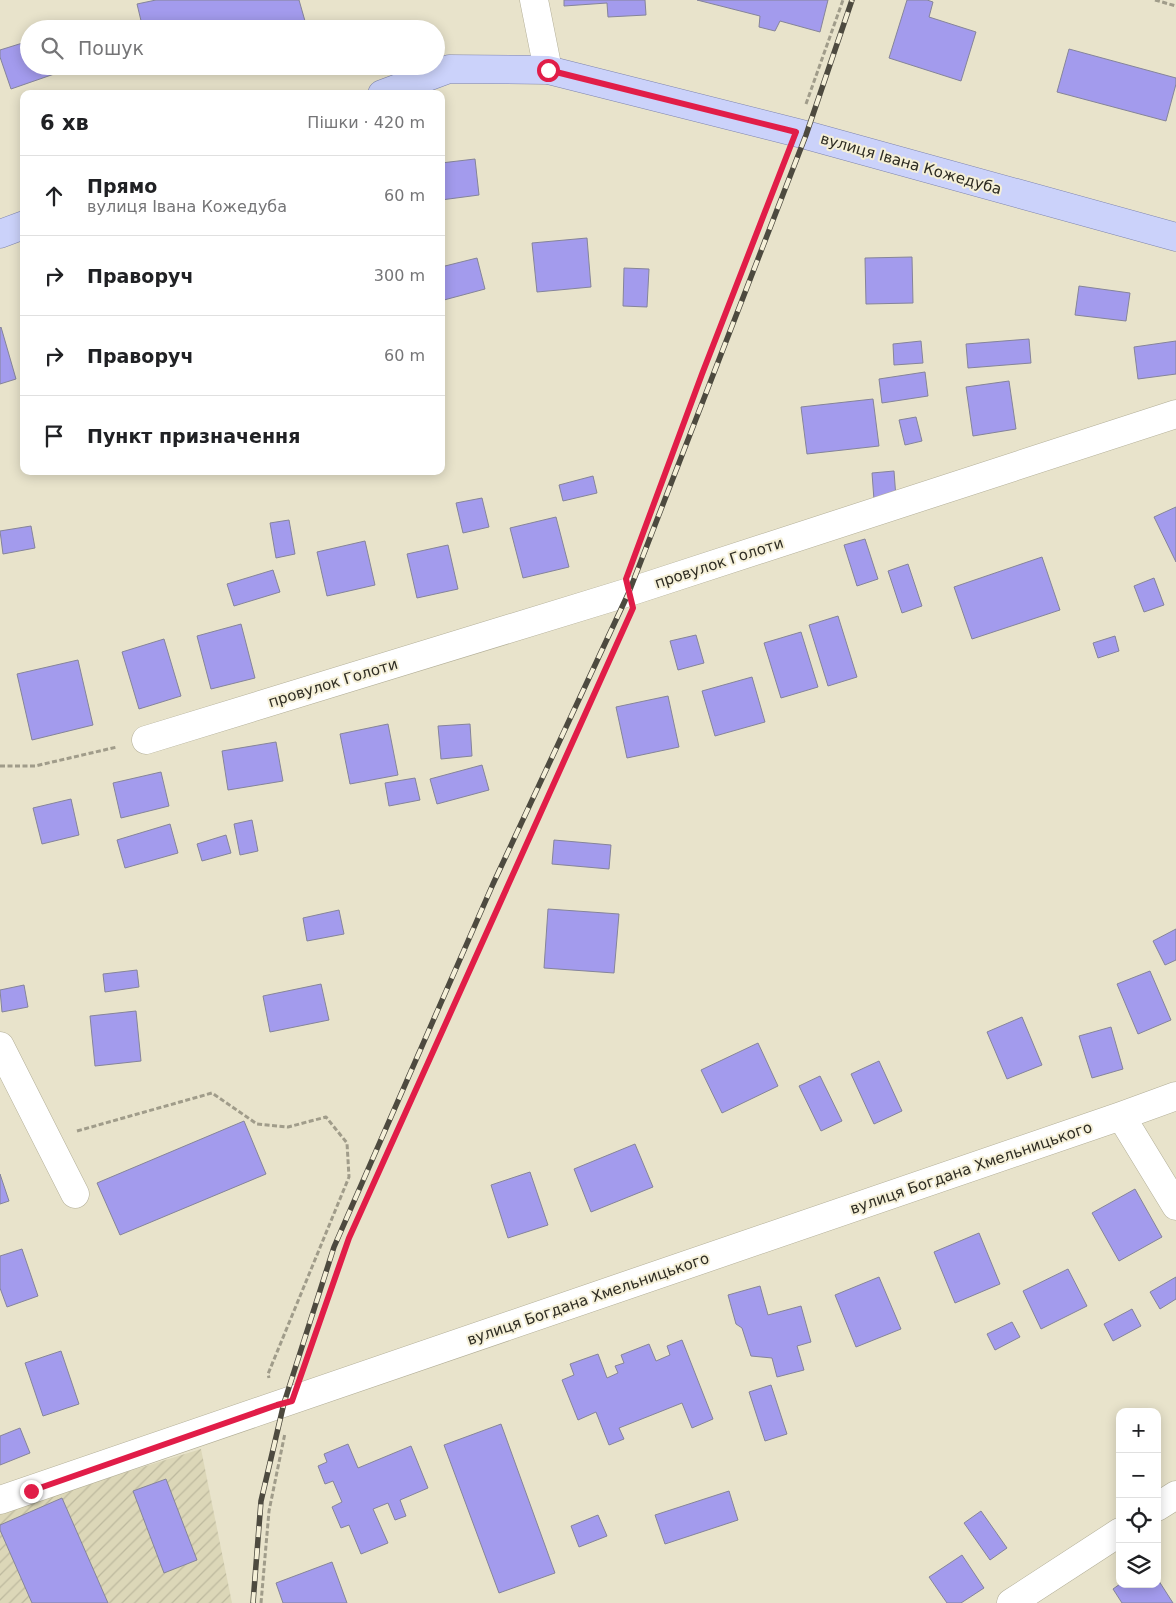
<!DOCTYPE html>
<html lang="uk">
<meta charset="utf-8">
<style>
:root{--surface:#fff;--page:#f6f6f6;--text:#202124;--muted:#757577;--line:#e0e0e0}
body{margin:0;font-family:"DejaVu Sans",sans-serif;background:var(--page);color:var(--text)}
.controls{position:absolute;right:15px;bottom:15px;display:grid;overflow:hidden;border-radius:10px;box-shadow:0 2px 12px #0003}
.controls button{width:45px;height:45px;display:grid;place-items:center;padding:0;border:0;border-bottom:1px solid var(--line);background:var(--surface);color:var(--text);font:25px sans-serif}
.stop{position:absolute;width:15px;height:15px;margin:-11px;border:4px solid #e11d48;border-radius:50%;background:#fff}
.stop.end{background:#e11d48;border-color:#fff;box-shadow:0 1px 5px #0008}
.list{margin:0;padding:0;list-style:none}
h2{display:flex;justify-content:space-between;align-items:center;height:65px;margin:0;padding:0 20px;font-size:21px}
h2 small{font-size:16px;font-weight:400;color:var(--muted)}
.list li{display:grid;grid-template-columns:32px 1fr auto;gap:15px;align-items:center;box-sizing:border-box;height:80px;padding:0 20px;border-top:1px solid var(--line)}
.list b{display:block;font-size:19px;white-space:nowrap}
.list p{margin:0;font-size:16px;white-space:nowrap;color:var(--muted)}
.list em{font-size:16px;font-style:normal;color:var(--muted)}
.icon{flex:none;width:28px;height:28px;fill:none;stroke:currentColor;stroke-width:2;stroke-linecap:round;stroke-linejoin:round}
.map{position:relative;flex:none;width:1176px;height:1603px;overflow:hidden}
.search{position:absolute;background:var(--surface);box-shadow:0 2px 12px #0003;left:20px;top:20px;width:425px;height:55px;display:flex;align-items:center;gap:12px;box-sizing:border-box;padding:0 18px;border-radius:28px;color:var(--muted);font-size:19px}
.panel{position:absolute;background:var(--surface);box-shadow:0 2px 12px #0003;left:20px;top:90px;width:425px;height:385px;border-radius:10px}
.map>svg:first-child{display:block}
.industrial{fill:url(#industrial-furrows)}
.building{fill:#a39bed;stroke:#858499}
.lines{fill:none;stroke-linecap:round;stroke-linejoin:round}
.minor-casing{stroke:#b2ae97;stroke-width:29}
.major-casing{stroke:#7e84ad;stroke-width:29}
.path{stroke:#a09c8a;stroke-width:3;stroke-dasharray:5 2.5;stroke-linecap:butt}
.minor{stroke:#fff;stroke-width:28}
.major{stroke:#cbd2fa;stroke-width:28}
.rail-casing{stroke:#4d4a3f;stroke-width:5.5}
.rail{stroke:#f5f0d8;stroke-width:4;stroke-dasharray:11;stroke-linecap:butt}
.route{stroke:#e11d48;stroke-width:6}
.labels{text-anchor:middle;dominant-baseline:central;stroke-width:4;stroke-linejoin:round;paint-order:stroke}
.street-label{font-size:15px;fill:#2e2c23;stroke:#f5f0d8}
</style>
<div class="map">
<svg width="1176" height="1603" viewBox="0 0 1176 1603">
<defs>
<pattern id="industrial-furrows" width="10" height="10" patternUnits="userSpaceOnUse" patternTransform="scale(1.25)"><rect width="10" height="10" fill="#dcd7b8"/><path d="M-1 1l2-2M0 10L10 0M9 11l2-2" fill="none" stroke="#bdb99e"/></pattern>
</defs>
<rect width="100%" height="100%" fill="#e8e3cb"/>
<path class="industrial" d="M201,1449L232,1603H0V1511Z"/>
<path class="building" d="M156,0H299L307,28L301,29H143L137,4Z
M564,0H645L646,15L608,17L607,3L564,6Z
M697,0H828L820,32L780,21L775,31L759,27L760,16Z
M907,0H927L933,2L929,17L976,32L961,81L889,58Z
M29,41V66H58L60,72L11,89L0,57V50Z
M1069,49L1176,78V84L1166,121L1057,92Z
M475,159L479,195L441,200V163Z
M587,238L591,287L537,292L532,243Z
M912,257L913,303L866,304L865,258Z
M477,258L485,289L444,300L441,291V267Z
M624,268L649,269L647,307L623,306Z
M1079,286L1130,293L1126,321L1075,315Z
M1,327L16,379L0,384V328Z
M1029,339L1031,363L968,368L966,344Z
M921,341L923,363L894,365L893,344Z
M1176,341V374L1138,379L1134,347Z
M925,372L928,396L882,403L879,379Z
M1009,381L1016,429L973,436L966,387Z
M873,399L879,446L807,454L801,407Z
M916,417L922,441L905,445L899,420Z
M894,471L896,498L874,500L872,473Z
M593,476L597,493L563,501L559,485Z
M482,498L489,527L463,533L456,503Z
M1176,507V562L1154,517Z
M556,517L569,567L523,578L510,528Z
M289,520L295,554L276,558L270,523Z
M31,526L35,548L3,554L0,531Z
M865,539L878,579L857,586L844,545Z
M365,541L375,585L327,596L317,552Z
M448,545L458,589L417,598L407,554Z
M1042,557L1060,610L972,639L954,587Z
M908,564L922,606L902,613L888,571Z
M273,570L280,592L234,606L227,584Z
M1154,578L1164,605L1144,612L1134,586Z
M838,616L857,677L828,686L809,625Z
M241,624L255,678L211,689L197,636Z
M801,632L818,687L781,698L764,643Z
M696,635L704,663L678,670L670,641Z
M1115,636L1119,651L1098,658L1093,643Z
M164,639L181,696L139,709L122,652Z
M78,660L93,725L32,740L17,674Z
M752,677L765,722L715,736L702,691Z
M668,696L679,747L627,758L616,707Z
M388,724L398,775L350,784L340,734Z
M470,724L472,756L441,759L438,726Z
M276,742L283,781L228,790L222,751Z
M482,765L489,790L437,804L430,779Z
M161,772L169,806L121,818L113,783Z
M415,778L420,800L389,806L385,783Z
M71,799L79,835L42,844L33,808Z
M252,820L258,851L240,855L234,824Z
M170,824L178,853L125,868L117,840Z
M226,835L231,853L202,861L197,844Z
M554,840L611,845L609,869L552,864Z
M548,909L619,914L614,973L544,968Z
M339,910L344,934L307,941L303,918Z
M1176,929V960L1165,965L1153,941Z
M137,970L139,987L105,992L103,974Z
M1150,971L1171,1020L1138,1034L1117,984Z
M321,984L329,1020L270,1032L263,996Z
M24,985L28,1007L2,1012L0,990Z
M136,1011L141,1061L95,1066L90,1016Z
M1022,1017L1042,1065L1007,1079L987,1032Z
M1111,1027L1123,1069L1092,1078L1079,1036Z
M758,1043L778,1086L722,1113L701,1070Z
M879,1061L902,1111L874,1124L851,1074Z
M820,1076L842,1121L821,1131L799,1086Z
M244,1121L266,1174L120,1235L97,1183Z
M635,1144L653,1187L591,1212L574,1169Z
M530,1172L548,1225L508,1238L491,1185Z
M0,1174L9,1201L0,1204Z
M1135,1189L1162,1237L1119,1261L1092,1213Z
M979,1233L1000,1284L955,1303L934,1252Z
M22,1249L38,1296L7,1307L0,1288V1256Z
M1068,1269L1087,1306L1041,1329L1023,1291Z
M879,1277L901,1329L856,1347L835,1295Z
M1176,1277V1299L1160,1309L1150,1292Z
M760,1286L768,1315L801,1306L811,1342L797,1346L804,1370L777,1377L772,1358L751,1356L742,1328L736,1324L728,1295Z
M1132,1309L1141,1326L1113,1341L1104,1324Z
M1012,1322L1020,1337L995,1350L987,1334Z
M682,1340L713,1419L692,1428L682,1403L619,1428L624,1439L609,1445L596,1412L578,1420L562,1380L574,1375L570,1364L598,1354L607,1378L618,1373L615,1366L624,1363L621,1355L649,1344L656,1361L670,1355L667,1346Z
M61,1351L79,1404L43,1416L25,1363Z
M771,1385L787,1434L765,1441L749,1392Z
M501,1424L555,1573L499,1593L444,1445Z
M20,1428L30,1453L0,1465V1436Z
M348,1444L358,1468L411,1446L428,1488L400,1500L406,1516L395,1520L388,1503L373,1509L388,1543L361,1554L349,1525L341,1528L332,1507L342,1502L333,1481L325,1484L318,1466L327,1462L324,1454Z
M166,1479L197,1560L164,1573L133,1491Z
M729,1491L738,1520L665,1544L655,1515Z
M62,1498L108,1603H32L0,1530V1525Z
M981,1511L1007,1548L990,1560L964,1523Z
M598,1515L607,1536L579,1547L571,1526Z
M962,1555L984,1588L961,1603H947L929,1577Z
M332,1562L347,1603H283L276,1583Z
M1157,1578L1173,1603H1122L1113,1589L1120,1584H1157Z"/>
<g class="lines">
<defs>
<path id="minor" d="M534,0L548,70
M146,740L629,592L1176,414
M0,1046L75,1194
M1121,1116L1176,1206
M0,1500L1121,1116L1176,1096
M1157,1507L1176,1495
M1011,1603L1120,1532"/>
<path id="major" d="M382,94L449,69L548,70L806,135L1176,237
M0,234L24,225"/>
</defs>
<use href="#minor" class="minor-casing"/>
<use href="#major" class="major-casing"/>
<path class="path" d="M1155,0L1176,6
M806,104L843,0
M633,560L702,374L785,159
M0,766H35L117,747
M77,1131L212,1093L257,1124L288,1127L326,1117L347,1143L349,1177L268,1374L269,1378
M305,1365L349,1238L626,623
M261,1603L269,1511L285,1433"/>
<use href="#minor" class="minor"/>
<use href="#major" class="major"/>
<defs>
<path id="rail" d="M253,1603L261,1501L284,1403L334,1247L493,884L629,592L806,135L852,0"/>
</defs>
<use href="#rail" class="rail-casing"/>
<use href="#rail" class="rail"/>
</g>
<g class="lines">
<path class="route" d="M31,1491L277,1405L292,1401L349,1238L633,608L626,579L702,374L796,132L548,70"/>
</g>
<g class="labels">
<g class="street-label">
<text transform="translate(911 164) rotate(16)">вулиця Івана Кожедуба</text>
<text transform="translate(719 563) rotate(-18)">провулок Голоти</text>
<text transform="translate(333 683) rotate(-17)">провулок Голоти</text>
<text transform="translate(971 1168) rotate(-19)">вулиця Богдана Хмельницького</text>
<text transform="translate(588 1299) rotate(-19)">вулиця Богдана Хмельницького</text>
</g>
</g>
</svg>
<div class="controls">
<button>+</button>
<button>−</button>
<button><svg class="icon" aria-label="locate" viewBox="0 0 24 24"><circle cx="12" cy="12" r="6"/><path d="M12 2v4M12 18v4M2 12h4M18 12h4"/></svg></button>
<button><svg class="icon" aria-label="layers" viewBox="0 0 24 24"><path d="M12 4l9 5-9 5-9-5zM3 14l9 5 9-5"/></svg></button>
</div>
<div class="stop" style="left:548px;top:70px"></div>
<div class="stop end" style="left:31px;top:1491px"></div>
<div class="search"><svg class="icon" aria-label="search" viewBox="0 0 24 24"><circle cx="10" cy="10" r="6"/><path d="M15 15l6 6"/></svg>Пошук</div>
<section class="panel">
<h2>6 хв<small>Пішки · 420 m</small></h2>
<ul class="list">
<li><svg class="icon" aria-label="ahead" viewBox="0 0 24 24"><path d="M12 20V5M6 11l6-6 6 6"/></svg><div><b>Прямо</b><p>вулиця Івана Кожедуба</p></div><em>60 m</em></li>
<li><svg class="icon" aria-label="right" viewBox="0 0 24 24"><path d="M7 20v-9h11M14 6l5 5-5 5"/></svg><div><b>Праворуч</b></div><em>300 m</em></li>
<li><svg class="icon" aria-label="right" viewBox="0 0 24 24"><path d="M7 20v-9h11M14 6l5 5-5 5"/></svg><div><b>Праворуч</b></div><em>60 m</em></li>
<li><svg class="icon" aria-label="arrive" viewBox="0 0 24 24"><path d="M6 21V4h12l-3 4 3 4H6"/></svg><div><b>Пункт призначення</b></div></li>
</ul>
</section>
</div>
